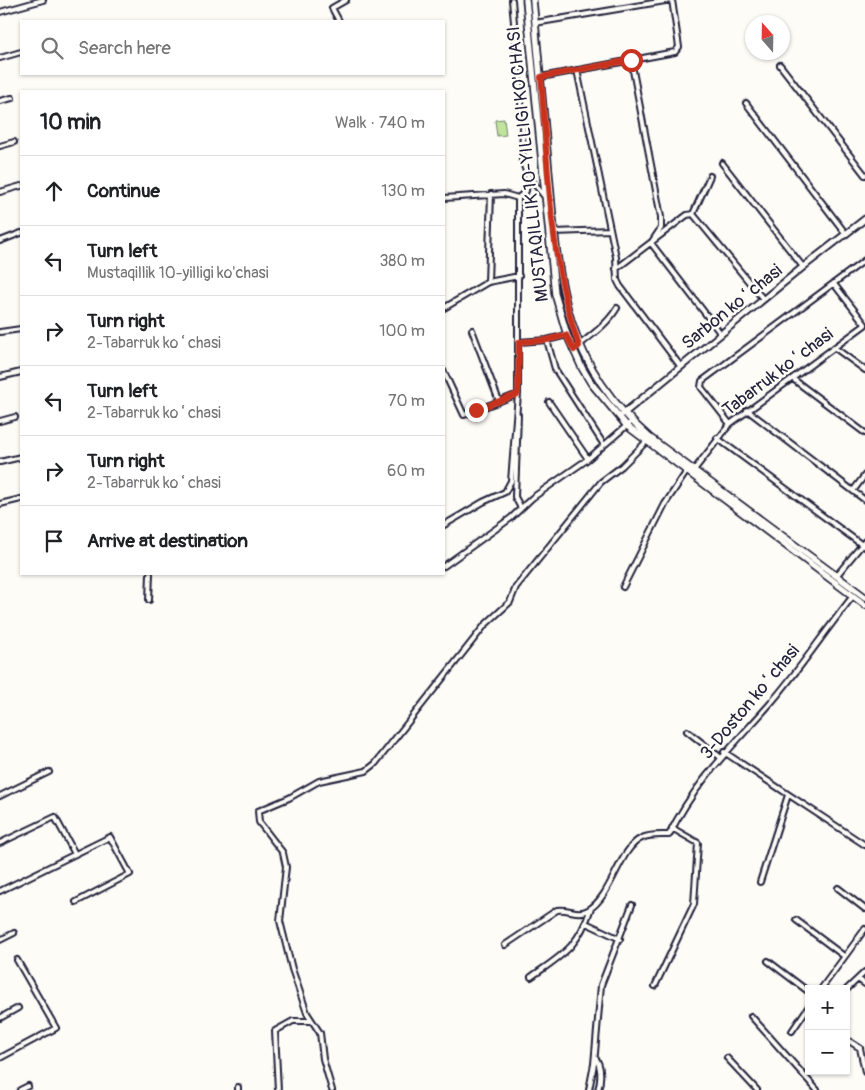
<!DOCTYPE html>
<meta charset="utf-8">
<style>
:root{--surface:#fff;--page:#f6f6f6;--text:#202124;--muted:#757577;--line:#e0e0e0}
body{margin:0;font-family:Pangolin,sans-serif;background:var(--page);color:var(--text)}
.controls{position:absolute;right:15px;bottom:15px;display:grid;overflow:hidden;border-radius:0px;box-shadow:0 1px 4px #0004}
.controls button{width:45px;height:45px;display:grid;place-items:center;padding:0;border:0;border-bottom:1px solid var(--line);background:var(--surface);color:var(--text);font:25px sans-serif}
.compass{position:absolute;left:745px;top:15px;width:45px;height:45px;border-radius:50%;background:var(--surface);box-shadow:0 1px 4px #0004;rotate:340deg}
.stop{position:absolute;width:15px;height:15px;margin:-11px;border:4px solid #c8321e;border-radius:50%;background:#fff}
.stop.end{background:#c8321e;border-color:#fff;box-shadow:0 1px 5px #0008}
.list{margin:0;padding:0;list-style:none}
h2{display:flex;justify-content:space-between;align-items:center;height:65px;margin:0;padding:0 20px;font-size:21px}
h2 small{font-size:16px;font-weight:400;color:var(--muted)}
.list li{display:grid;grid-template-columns:32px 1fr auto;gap:15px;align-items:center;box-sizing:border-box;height:70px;padding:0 20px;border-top:1px solid var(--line)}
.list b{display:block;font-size:19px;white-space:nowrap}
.list p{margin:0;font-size:16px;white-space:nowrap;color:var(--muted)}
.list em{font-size:16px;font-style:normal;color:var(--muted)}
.icon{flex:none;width:28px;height:28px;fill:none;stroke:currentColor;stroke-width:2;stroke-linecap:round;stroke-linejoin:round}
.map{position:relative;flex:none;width:865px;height:1090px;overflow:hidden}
.search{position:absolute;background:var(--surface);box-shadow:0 1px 4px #0004;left:20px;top:20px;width:425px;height:55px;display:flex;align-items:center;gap:12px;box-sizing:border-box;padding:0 18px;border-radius:0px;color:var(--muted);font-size:19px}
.panel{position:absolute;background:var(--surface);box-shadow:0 1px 4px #0004;left:20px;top:90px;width:425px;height:485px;border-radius:0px}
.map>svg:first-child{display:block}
.green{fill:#c1e49d;stroke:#72836c}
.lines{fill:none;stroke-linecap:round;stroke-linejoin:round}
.minor-casing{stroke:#22223b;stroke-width:8}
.tertiary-casing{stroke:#22223b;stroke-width:9}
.secondary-casing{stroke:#22223b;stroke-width:9}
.minor{stroke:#fdfcf7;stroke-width:4}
.tertiary{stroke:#fdfcf7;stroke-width:5}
.secondary{stroke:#fdfcf7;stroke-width:5.5}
.route{stroke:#c8321e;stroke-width:6}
.labels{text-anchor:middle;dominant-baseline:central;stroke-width:5;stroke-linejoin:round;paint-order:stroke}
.street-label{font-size:18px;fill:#22223b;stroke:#fdfcf7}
</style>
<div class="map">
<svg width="865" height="1090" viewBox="0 0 865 1090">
<rect width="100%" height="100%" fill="#fdfcf7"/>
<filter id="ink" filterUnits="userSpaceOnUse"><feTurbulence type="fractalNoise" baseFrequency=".02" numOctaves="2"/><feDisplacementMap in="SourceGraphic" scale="10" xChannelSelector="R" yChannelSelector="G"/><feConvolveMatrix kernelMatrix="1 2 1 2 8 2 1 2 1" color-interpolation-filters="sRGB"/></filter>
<g filter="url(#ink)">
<path class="green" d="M504,119L506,135L497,136L495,120Z"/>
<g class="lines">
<defs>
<path id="minor" d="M512,0L523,125L522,161L528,176L526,191L518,198
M0,12L43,0
M339,21L332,8L346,0
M535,23L671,0
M0,58L21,52
M631,60L661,217V228L651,243L721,334
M780,65L865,175
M577,70L616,257L617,280L620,286L681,367
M541,77L675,52L679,47L672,0
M0,101L12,98
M746,103L846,234
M0,146L14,142
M722,163L803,267
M528,176L545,197
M0,192L21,186
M444,198L504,194L518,198
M693,214L710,176
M554,232L610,230
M0,241L21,233
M616,269L687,215L693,214L763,299
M488,282L491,194
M834,284L865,324
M444,308L488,282L519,276
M472,330L499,401
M0,332L21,329
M547,340L555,369L604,445
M519,342L547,340L567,335
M835,348L865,370
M573,350C589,337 607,325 617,308
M444,372L464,415L518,394
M0,377L21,372
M793,379L865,433
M549,402L588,459
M747,410L865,500
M518,415L515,497L521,508
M0,421L15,417
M730,424L701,387L702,381L865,260
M717,438L865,547
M0,462L21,457
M694,470L730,424L865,325
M853,491L865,475
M0,504L21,499
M444,525L483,502L505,492L511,481L518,394V198
M444,566L511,518L532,498L588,459L631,422
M837,575L865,541
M623,587L665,504L687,471
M149,600L150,574
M687,731L720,757
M724,752L865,845
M0,796L49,772
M0,843L55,817L75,854
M760,882L788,795
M838,888L865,909
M0,891L110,837L130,874L76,902
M796,920L844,956
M586,923L620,939
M0,940L14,933
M505,945L557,910C568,908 578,916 588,910C612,897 619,848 642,838C649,834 661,835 669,835C695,782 731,748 769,705C798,672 825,631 853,596
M768,961L809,992
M531,977C562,955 578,948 591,908
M858,979L865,984
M655,986L694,904L698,843L672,828
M821,989L865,929
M846,990L865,972
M751,1016L817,1090
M0,1018L18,1008
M792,1031L809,1006
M846,1039L860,1048L865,1072
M0,1058L56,1028L17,960
M595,1058C602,1065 601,1081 598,1090
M727,1058L757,1090
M20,1090L28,1086
M238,1090V1087
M278,1090L275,1031L293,1021H311
M332,1090L323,1059L320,1033L307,1013L292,969L280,921L286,867L283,853L259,822L258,811L289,798L319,781L366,771L375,764L485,625L510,602L516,587L601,482L622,466L647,441
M589,1090L594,1064L601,985L632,905"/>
<path id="tertiary" d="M623,414L803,267L865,219"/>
<path id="secondary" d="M526,0L555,294L567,335L582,368L591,383L627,426L865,605
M533,0C538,54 543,108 548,162C558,273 559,359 649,437L865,597"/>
</defs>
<use href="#minor" class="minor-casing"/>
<use href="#tertiary" class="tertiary-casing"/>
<use href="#secondary" class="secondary-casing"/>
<use href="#minor" class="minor"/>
<use href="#tertiary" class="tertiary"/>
<use href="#secondary" class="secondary"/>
</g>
</g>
<g class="lines" filter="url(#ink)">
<path class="route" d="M476,410L518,394L519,342L547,340L566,335L574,350L579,346C549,260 548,167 541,77L631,60"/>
</g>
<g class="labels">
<g class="street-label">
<text transform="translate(528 164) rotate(-96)">MUSTAQILLIK 10-YILLIGI KO'CHASI</text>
<text transform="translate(732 307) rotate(-39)">Sarbon koʻchasi</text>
<text transform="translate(778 372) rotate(-37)">Tabarruk koʻchasi</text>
<text transform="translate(750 702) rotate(-50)">3-Doston koʻchasi</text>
</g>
</g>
</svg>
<div class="controls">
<button>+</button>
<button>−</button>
</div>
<svg class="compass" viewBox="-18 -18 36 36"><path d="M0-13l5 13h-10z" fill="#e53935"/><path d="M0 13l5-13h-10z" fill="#757577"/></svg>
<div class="stop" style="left:631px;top:60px"></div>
<div class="stop end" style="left:476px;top:410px"></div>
<div class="search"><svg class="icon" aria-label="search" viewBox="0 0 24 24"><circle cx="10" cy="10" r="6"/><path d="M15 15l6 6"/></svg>Search here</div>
<section class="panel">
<h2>10 min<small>Walk · 740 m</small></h2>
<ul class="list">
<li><svg class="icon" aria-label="ahead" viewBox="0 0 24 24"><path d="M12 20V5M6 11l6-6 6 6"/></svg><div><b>Continue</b></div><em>130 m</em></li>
<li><svg class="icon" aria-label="left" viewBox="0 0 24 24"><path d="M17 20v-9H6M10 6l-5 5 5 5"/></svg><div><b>Turn left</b><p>Mustaqillik 10-yilligi ko'chasi</p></div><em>380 m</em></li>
<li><svg class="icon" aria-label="right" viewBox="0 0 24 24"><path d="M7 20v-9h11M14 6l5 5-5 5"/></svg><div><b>Turn right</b><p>2-Tabarruk koʻchasi</p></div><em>100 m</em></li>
<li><svg class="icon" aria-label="left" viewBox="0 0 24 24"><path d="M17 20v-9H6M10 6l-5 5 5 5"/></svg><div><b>Turn left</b><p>2-Tabarruk koʻchasi</p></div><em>70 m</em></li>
<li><svg class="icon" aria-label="right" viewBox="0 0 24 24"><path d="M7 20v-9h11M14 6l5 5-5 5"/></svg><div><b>Turn right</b><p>2-Tabarruk koʻchasi</p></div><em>60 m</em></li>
<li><svg class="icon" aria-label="arrive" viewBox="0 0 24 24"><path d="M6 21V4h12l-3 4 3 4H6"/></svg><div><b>Arrive at destination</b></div></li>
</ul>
</section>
</div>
